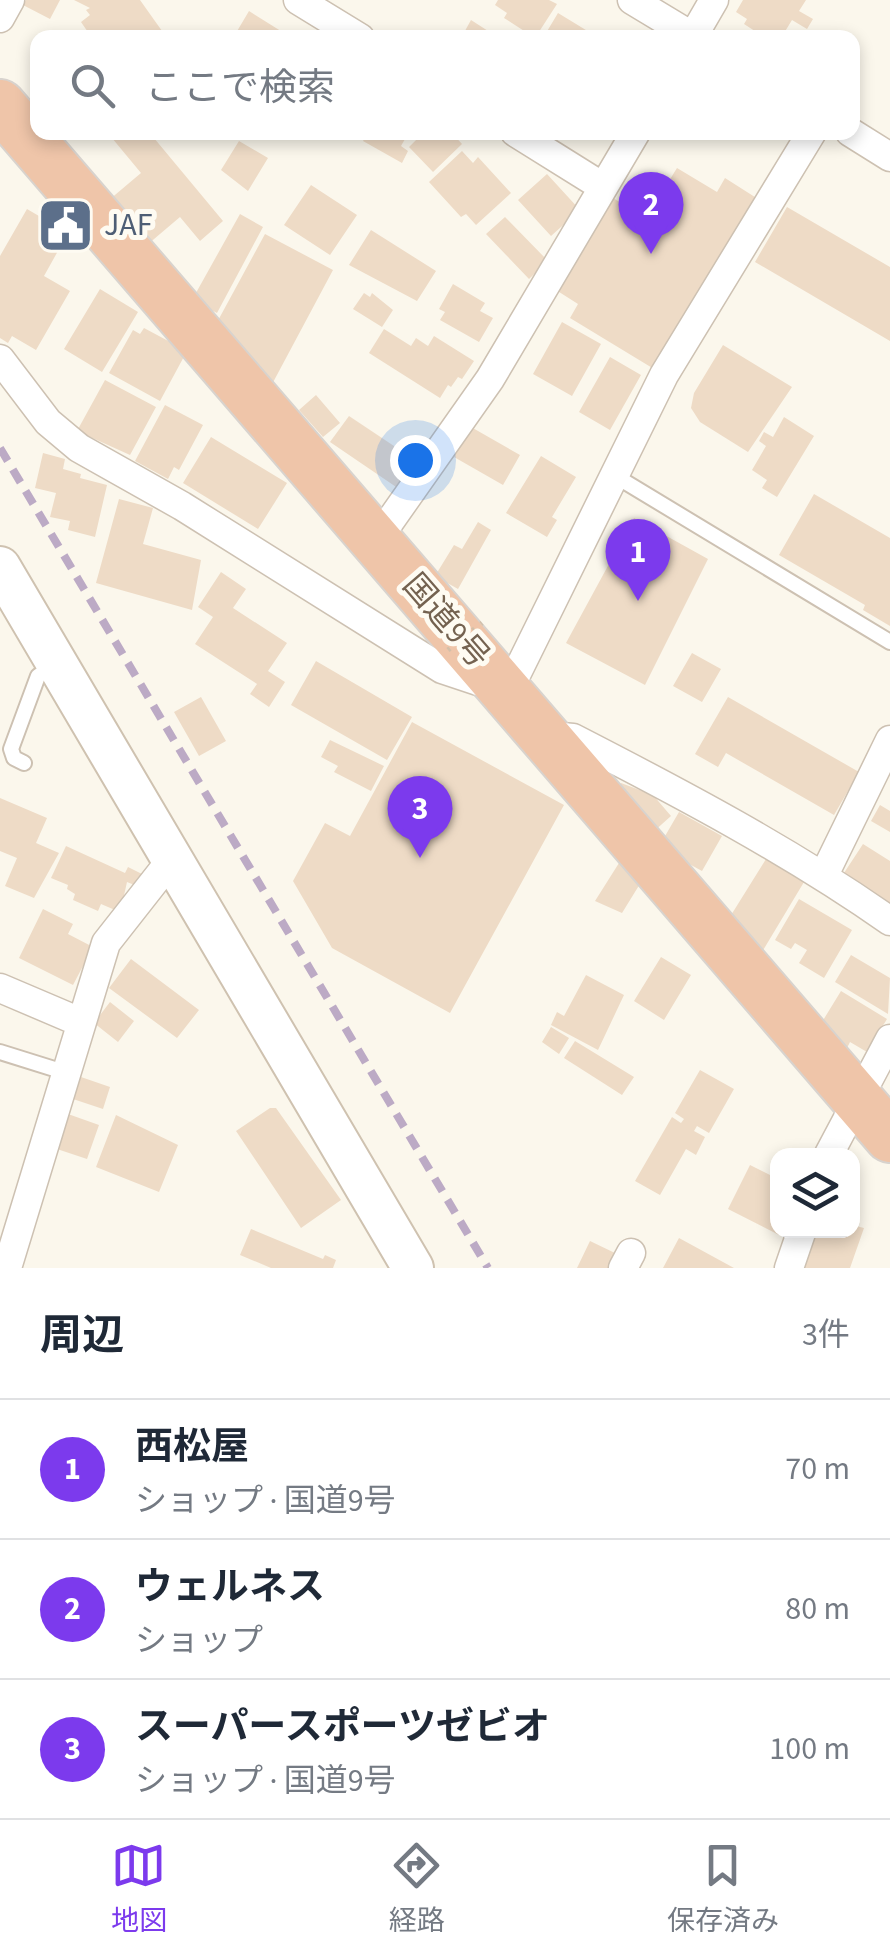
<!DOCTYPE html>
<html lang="ja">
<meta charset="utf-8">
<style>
:root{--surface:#fff;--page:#f2f2f3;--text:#1f2937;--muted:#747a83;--line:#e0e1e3;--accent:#7c3aed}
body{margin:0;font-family:"Source Sans 3","Noto Sans JP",sans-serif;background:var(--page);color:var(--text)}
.controls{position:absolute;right:30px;bottom:30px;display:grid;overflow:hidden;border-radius:20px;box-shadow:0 5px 15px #0003}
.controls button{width:90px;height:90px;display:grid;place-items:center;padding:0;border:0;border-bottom:2px solid var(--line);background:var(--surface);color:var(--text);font:50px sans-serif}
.you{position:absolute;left:415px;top:460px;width:35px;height:35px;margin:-25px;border:8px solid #fff;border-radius:50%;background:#1a73e8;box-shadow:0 0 0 15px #1a73e833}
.badge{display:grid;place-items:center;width:65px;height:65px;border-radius:50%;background:var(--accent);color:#fff;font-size:32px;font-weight:700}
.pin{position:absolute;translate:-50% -82px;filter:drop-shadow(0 2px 5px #0008)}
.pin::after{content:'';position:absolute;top:52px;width:35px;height:30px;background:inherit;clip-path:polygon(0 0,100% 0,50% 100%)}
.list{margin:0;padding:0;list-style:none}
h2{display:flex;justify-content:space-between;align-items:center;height:130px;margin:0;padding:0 40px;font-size:42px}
h2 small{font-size:32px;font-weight:400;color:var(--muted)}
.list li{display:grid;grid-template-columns:65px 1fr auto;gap:30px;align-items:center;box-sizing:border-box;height:140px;padding:0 40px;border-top:2px solid var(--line)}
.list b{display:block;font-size:38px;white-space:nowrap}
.list p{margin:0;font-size:32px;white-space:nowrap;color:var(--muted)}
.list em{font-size:32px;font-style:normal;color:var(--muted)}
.icon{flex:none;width:55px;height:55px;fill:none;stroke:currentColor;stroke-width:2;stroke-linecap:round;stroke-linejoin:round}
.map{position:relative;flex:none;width:890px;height:1268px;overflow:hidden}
.search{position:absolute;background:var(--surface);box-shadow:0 5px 15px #0003;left:30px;right:30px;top:30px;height:110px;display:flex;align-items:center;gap:25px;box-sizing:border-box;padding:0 35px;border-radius:20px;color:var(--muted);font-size:38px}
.sheet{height:550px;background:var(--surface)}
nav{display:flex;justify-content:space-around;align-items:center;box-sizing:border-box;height:140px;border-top:2px solid var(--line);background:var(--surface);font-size:28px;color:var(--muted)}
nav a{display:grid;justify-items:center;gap:5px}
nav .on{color:var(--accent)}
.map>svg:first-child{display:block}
.building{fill:#eedbc6}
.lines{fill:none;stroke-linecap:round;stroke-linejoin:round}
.lane-casing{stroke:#cdc1b2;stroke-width:18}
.street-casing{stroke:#cdc1b2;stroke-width:31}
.secondary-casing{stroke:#cfc2b0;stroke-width:44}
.highway-casing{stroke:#d8d3ce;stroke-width:54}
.lane{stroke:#fff;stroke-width:14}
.street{stroke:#fff;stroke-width:28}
.secondary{stroke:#fff;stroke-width:40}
.highway{stroke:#efc5a9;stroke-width:50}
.rail{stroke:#bcaac5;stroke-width:8;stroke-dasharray:15 10;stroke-linecap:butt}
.path-bridge{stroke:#d3bfa8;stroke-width:5;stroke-dasharray:2.5 8;stroke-linecap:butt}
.labels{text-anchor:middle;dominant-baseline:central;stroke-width:10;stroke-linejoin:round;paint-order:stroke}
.service-label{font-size:32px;fill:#4e5e75;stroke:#fefbf2;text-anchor:start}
.street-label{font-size:32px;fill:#746250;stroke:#fefbf2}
</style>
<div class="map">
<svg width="890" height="1268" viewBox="0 0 890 1268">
<rect width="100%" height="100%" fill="#fbf7ec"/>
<path class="building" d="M26,0H60L50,19L23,5Z
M74,0H140L167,38H106L102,32L92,38L81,22L90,15L86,10L90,8Z
M498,0H549L557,4L535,38L504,18L507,13L495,5Z
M743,0H806L799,11L813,19L807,29L792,20L781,38L767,32L764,37L744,24L747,19L736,12Z
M249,11L292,38H233Z
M558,13L599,38H543Z
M471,20L499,38H461Z
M107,132H149L223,221L200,241L180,217L147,245L109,200L141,173Z
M368,132H409L401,146L408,151L402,163L363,141Z
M424,132H451L462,144L433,172L409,147Z
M239,141L268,158L248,191L221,170Z
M462,151L473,163L478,157L511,193L476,225L466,214L461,217L429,182Z
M677,168L717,192L725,178L758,199L654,369L570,318L578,304L556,290L613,198L646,218Z
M547,174L580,210L551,236L518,200Z
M311,185L357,215L330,255L284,225Z
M787,207L890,267V341L755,262Z
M27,209L68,233L44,276L70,291L36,350L12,336L8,343L0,338V256Z
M240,214L263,227L217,313L192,300Z
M505,217L548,261L529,279L486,234Z
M371,230L436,271L417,301L349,265Z
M265,234L333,270L270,388L215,326Z
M453,284L485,303L480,311L493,318L479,342L440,320L445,312L439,309Z
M100,289L138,312L102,372L64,349Z
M364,293L370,297L372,293L393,310L382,327L353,309Z
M562,322L601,344L572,396L533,374Z
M144,328L187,351L160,401L109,373L133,330L140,334Z
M384,329L411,346L416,338L428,346L434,336L474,361L462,379L458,377L451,387L448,385L440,398L369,353Z
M723,345L792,387L748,452L700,422L691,408L694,393Z
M610,357L641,375L610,430L579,412Z
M105,380L156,407L130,455L77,431Z
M316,395L340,423L323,437L299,410Z
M165,405L203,425L179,470L174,467L168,479L135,461Z
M349,416L421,464L402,491L330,442Z
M784,417L814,436L777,497L762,488L767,480L752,470L766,446L759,441L764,432L773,437Z
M471,427L520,455L503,485L454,457Z
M211,437L287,483L258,529L183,483Z
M43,453L65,459L63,469L81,474L80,478L107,485L95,537L68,530L70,521L50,517L56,493L35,488Z
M541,456L576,477L552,517L557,520L547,537L506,513Z
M814,494L890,538V626L863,610L865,605L779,555Z
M119,499L153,508L143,544L201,560L192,610L96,583Z
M634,518L708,559L645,685L566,643Z
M478,522L491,530L458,589L435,576L454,545L462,549Z
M221,572L246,589L233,608L287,643L268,671L285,682L269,707L250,694L257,684L195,644L213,617L198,607Z
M692,653L721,669L702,702L673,686Z
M316,661L412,717L387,760L291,705Z
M201,697L226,741L199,756L174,712Z
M728,697L859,772L834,815L726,753L718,767L695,754Z
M412,722L564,805L450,1013L332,948L293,881L325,823L350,836Z
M330,740L384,766L371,791L334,772L338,766L321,757Z
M621,783L653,795L671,816L652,833L614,790Z
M0,798L47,818L36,843L59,853L34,898L5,886L17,858L0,851Z
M880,805L890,811V832L871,821Z
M679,812L722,836L702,871L669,853L661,843Z
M863,844L890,861V903L844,873Z
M66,846L125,873L128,867L142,874L137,886L127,882L123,900L115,910L101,904L98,911L73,900L75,894L67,889L68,885L51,878Z
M766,859L804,882L759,957L728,920Z
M619,863L643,879L622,913L595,901Z
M799,899L852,930L824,978L799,963L807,950L795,943L791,949L775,940Z
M43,909L73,924L68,934L93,947L73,985L19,958Z
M851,955L890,978L888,1014L835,982Z
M661,957L691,975L664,1020L634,1001Z
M131,959L199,1010L177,1038L109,988Z
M586,975L624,995L598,1050L551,1025L557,1012L564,1016Z
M841,991L887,1019L867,1052L850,1042L847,1048L825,1035L830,1028L822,1022Z
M110,1002L134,1021L118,1042L94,1023Z
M551,1027L569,1038L559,1054L542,1042Z
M575,1041L634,1077L622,1095L564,1058Z
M700,1070L734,1089L709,1133L697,1126L694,1131L705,1137L696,1155L686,1149L660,1195L635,1181L672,1117L681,1123L684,1119L675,1113Z
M81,1077L110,1087L103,1109L73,1099Z
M270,1108H276L341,1200L301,1228L236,1131Z
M68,1114L99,1125L87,1159L57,1149Z
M116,1115L178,1145L159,1192L96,1167Z
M750,1165L778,1179L779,1235L728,1209Z
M852,1225L864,1228L850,1268H796L809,1230H852Z
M251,1229L323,1259L325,1255L336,1260L333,1268H271L240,1255Z
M679,1238L734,1268H663Z
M590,1241L617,1254L610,1268H577Z"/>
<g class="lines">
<defs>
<path id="lane" d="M617,477L890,642
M24,763L14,758L11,749L38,676L53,666
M0,1052L64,1072"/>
<path id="street" d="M298,0L360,38
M632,0L695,38
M0,18L10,0
M692,38L714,0
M515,132L603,187
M850,132L890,157
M0,359L48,422L79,448L182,506L442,669L508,691L664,375L812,132
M376,541L490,379L636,132
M550,736L573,738C682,794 790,851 890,921
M824,875L890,740
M0,988L80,1022
M828,1156L890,1039
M7,1268L106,943L172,859
M623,1268L631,1253
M789,1268L802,1230"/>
<path id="secondary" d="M0,567L413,1268"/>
<path id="highway" d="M0,105L890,1137"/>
</defs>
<use href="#lane" class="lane-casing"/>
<use href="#street" class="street-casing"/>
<use href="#secondary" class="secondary-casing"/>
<use href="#highway" class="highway-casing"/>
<use href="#lane" class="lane"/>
<use href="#street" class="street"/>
<use href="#secondary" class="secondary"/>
<use href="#highway" class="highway"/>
<path class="rail" d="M0,448L488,1268"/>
<path class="path-bridge" d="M448,650L482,623"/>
</g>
<defs>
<symbol id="civic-square" viewBox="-11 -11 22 22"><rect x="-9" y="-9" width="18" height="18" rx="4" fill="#5c6f8a" stroke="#fefbf2"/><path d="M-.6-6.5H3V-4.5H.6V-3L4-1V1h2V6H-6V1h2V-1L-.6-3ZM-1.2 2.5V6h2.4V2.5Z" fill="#fff"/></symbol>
</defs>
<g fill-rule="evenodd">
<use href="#civic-square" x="34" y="194" width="63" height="63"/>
</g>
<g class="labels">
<g class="service-label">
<text x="104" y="225">JAF</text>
</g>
<g class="street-label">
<text transform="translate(446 621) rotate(49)">国道9号</text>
</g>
</g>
</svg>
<div class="controls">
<button><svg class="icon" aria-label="layers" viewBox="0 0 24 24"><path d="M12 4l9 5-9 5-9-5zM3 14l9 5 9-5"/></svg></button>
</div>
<div class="you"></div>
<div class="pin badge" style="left:638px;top:601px">1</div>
<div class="pin badge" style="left:651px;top:254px">2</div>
<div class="pin badge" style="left:420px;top:858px">3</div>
<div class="search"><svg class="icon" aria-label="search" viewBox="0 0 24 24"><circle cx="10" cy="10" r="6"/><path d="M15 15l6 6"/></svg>ここで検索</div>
</div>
<section class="sheet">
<h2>周辺<small>3件</small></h2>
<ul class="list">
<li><span class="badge">1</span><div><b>西松屋</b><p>ショップ · 国道9号</p></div><em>70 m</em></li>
<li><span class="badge">2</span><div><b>ウェルネス</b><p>ショップ</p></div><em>80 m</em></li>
<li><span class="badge">3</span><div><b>スーパースポーツゼビオ</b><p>ショップ · 国道9号</p></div><em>100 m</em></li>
</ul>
</section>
<nav>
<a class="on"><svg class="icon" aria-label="map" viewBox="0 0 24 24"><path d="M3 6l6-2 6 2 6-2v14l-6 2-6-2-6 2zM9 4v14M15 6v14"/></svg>地図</a>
<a><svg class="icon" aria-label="directions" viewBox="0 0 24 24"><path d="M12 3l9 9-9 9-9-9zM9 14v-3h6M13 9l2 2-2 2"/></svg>経路</a>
<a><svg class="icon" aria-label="saved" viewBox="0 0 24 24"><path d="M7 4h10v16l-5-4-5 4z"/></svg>保存済み</a>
</nav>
